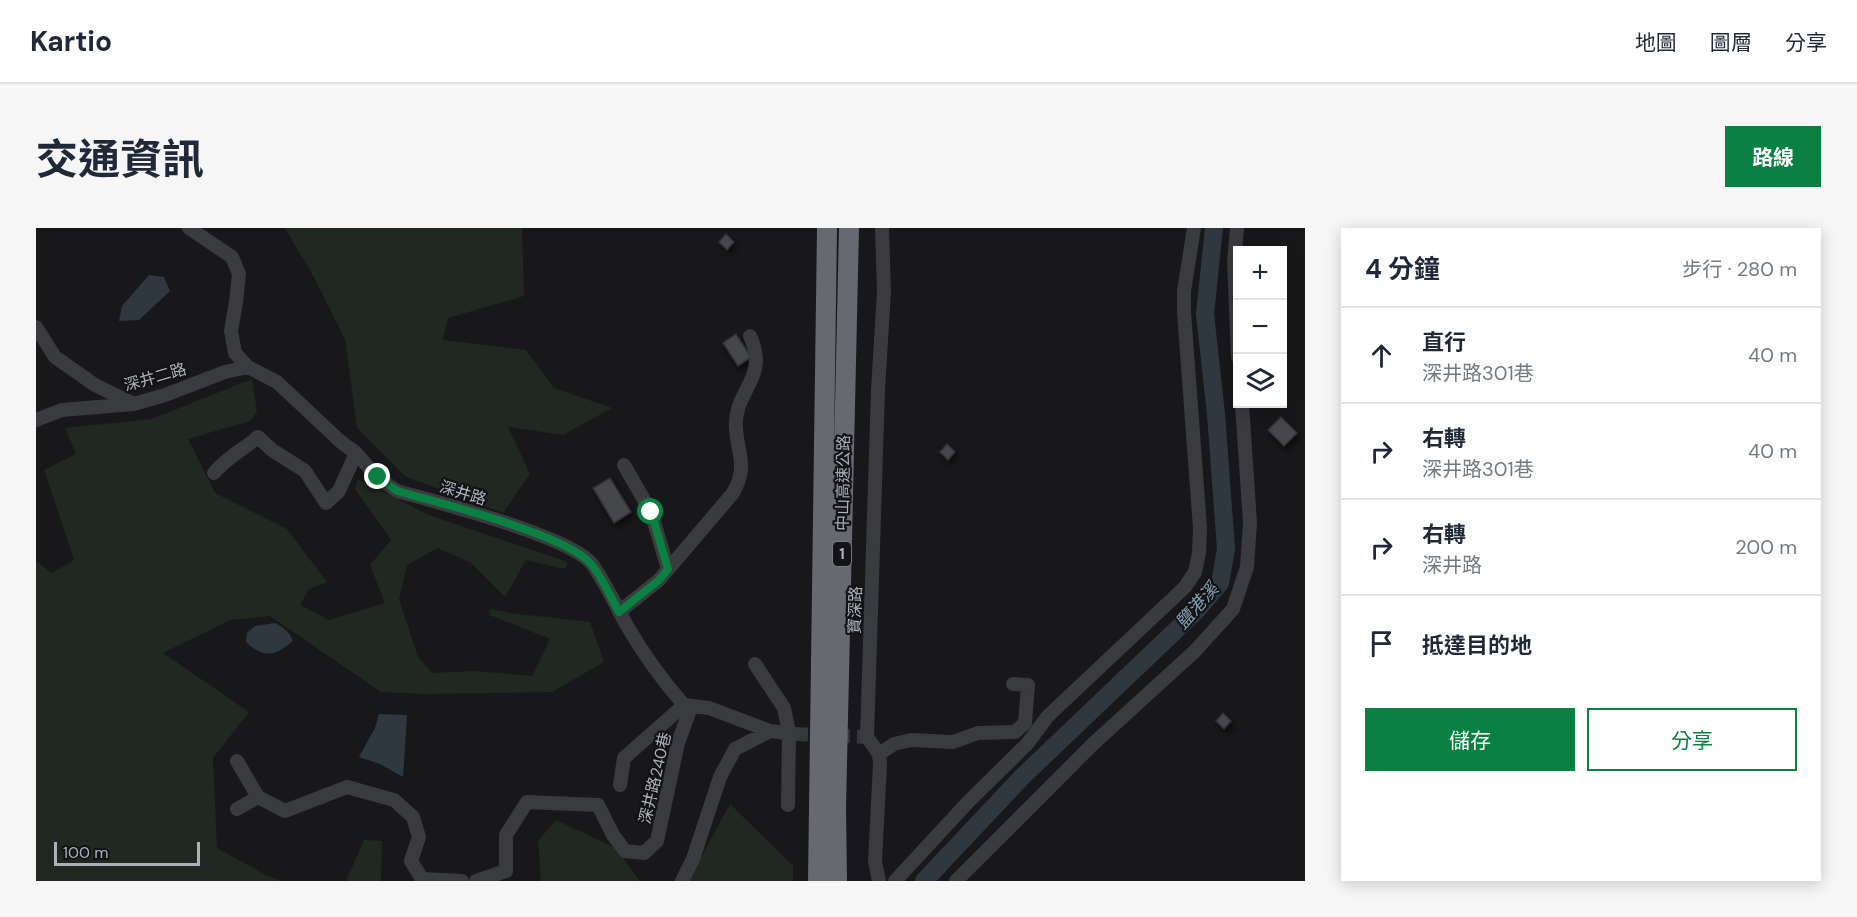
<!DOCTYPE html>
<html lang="zh-TW">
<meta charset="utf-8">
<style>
:root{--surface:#fff;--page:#f6f6f7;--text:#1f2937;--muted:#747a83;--line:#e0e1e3;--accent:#0b8043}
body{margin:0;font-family:"DM Sans","Noto Sans TC",sans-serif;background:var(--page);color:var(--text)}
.controls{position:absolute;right:18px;top:18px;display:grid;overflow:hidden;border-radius:0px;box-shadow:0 3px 15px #0003}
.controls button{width:54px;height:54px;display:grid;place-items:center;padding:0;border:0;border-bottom:2px solid var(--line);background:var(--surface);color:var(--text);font:30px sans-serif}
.scale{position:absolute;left:18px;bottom:15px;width:146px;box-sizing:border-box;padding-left:6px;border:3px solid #abb0b9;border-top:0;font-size:16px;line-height:21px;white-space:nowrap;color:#abb0b9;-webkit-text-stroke:4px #131315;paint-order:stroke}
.stop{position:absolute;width:18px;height:18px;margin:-14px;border:4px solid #0b8043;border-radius:50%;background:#fff}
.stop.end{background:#0b8043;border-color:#fff;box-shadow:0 2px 6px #0008}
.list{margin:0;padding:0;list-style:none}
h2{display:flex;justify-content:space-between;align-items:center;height:78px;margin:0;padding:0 24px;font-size:26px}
h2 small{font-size:20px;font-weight:400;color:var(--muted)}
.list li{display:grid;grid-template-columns:39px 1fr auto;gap:18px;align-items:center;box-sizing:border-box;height:96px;padding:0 24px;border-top:2px solid var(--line)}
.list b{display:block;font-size:22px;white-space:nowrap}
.list p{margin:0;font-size:20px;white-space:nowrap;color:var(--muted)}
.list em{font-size:20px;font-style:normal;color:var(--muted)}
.actions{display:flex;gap:12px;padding:18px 24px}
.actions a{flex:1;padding:14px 0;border:2px solid var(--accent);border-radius:0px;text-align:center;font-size:21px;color:var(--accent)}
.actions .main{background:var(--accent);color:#fff}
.icon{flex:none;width:33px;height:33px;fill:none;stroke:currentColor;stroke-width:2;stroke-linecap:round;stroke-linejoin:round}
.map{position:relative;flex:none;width:1269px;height:653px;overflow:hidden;border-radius:0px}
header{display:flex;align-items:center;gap:36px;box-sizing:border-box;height:84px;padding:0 30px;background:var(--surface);border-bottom:2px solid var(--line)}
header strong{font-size:28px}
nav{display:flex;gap:33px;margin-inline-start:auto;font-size:21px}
.intro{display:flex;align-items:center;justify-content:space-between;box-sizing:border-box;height:144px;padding:0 36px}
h1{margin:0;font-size:42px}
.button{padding:15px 27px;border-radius:0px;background:var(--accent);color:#fff;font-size:21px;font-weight:700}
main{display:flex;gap:36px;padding:0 36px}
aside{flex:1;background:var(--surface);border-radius:0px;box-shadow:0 3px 15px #0003}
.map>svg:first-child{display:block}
.green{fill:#202821}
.water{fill:#2f383e}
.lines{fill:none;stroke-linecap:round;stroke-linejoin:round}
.river{stroke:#2f383e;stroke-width:18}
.building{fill:#45464a;stroke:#323236;stroke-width:1.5;filter:url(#shadow)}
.minor-tunnel{stroke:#35363a;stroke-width:14;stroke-dasharray:14 7;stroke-linecap:butt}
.minor{stroke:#393b3f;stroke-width:14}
.highway{stroke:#666970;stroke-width:20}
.route{stroke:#0b8043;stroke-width:8}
.labels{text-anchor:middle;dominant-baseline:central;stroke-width:4.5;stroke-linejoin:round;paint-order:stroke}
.shield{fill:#131315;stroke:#7d8188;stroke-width:1.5}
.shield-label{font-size:15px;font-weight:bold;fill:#abb0b9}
.street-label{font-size:16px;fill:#abb0b9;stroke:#131315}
.water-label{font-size:18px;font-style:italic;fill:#84a0b2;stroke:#131315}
</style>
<header>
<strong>Kartio</strong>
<nav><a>地圖</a><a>圖層</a><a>分享</a></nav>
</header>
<div class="intro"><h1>交通資訊</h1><a class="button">路線</a></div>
<main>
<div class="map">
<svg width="1269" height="653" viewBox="0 0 1269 653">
<defs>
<filter id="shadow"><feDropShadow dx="2.5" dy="4" stdDeviation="3" flood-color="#0009"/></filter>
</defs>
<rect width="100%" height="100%" fill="#18181a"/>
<path class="green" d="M249,0H486L488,68L412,90L407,112L490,122L518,160L576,180L527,207L472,199L494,246L467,285L369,248L321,200L309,111L279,51Z
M216,151L221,184L214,193L152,211L179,265L251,301L291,354L273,361L264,377L293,392L349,375L334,337L355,312L319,261L322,251L393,287L529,333L532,336L529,341L490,332L469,369L435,335L402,320L371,337L363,371L382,429L396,445L439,443L496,448L514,411L454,387L452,384L455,381L474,385L554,394L568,434L516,464L389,466L345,464L234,388L194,392L127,425L213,484L177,530L181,620L228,646L245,653H0V333L16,345L38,332L8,242L40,226L29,200L116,191Z
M694,576L757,638V653H652Z
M520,592L580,620L604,653H505L502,613Z
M328,612L346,613L345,653H310Z"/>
<path class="water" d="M113,47L128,49L134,63L103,92L83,93L86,78Z
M239,395C248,400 253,403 257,413C239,428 228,431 210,414L211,405L219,398Z
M343,486L371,487L367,549L344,536L323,529L339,500Z"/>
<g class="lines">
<path class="river" d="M888,653L987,548L1159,384L1184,355L1190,321L1180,186L1169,86L1178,0"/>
</g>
<path class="building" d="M690,6L698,14L691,22L683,14Z
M700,106L715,129L702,138L687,115Z
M1245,189L1261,205L1248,218L1232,202Z
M911,216L919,224L912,232L904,224Z
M574,250L595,284L578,295L557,260Z
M1187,485L1195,493L1188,501L1180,493Z"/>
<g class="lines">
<path class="minor-tunnel" d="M758,506L831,509"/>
<path class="minor" d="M153,0L196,29L203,46L200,74L195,103L199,125L212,139L241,154L305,214L320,225L341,249L361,263C400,274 534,308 556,336C569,354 579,376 590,396C606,424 626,452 648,477L673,480L734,503L758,506
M1201,0L1198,33L1202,129
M0,99L19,129L59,157L98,176
M0,192L26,182L98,176L129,167L189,144L212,139
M588,237L615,284L632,341
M178,245C190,230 208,221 222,209L236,222L269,243L290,275L303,263L320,225
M583,384L623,352L697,265C712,238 702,228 700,201C697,161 734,152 714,108
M719,436L748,480L753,504L752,577
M843,526L858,516L875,512L917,514L942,505L979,504L989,495L992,457L977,456
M201,533L222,569L249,583L311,559L358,572L377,589L383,609L375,633L386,651L426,653
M584,557L588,530L648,477
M201,581L222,569
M440,653L470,643V607L491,574L562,577L577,607L589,623L608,625L621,613L642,515L655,479
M646,653L657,631L684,549L699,521L734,503
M843,653L839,633L844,536L843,526L831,509L842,162L848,63L846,0
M859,653L933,573L991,516L1012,488L1149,359L1159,344L1163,325L1164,300L1148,84V63L1158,0
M920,653L1057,516L1159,423L1197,381L1211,339L1214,295L1206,176"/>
<path class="highway" d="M782,653L791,0
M801,653L800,580L813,0"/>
</g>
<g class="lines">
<path class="route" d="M342,249L361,263C401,274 532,307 555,336C566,349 574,368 583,384L623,352L632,341L615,284"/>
</g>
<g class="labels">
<rect class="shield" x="797" y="314" width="18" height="24" rx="4.5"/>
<g class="shield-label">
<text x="806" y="326">1</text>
</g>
<g class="street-label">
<text transform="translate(119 149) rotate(-16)">深井二路</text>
<text transform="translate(807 255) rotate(-89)">中山高速公路</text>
<text transform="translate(427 265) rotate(17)">深井路</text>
<text transform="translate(819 382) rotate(-88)">寶深路</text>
<text transform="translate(619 550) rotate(-77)">深井路240巷</text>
</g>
<g class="water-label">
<text transform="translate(1161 378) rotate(-49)">鹽港溪</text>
</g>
</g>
</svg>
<div class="controls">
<button>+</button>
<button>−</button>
<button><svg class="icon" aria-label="layers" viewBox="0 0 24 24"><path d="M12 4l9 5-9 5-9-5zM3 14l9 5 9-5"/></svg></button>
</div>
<div class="scale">100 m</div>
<div class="stop" style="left:615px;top:284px"></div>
<div class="stop end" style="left:342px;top:249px"></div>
</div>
<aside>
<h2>4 分鐘<small>步行 · 280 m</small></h2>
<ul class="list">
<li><svg class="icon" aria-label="ahead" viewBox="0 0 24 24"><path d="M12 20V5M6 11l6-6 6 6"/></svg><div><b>直行</b><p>深井路301巷</p></div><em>40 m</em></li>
<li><svg class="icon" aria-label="right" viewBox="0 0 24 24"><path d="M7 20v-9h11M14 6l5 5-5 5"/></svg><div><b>右轉</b><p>深井路301巷</p></div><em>40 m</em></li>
<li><svg class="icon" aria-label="right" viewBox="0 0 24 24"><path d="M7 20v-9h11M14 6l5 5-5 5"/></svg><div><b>右轉</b><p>深井路</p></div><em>200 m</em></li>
<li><svg class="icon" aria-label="arrive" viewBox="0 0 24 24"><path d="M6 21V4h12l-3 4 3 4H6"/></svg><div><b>抵達目的地</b></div></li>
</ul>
<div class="actions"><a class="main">儲存</a><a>分享</a></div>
</aside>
</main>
